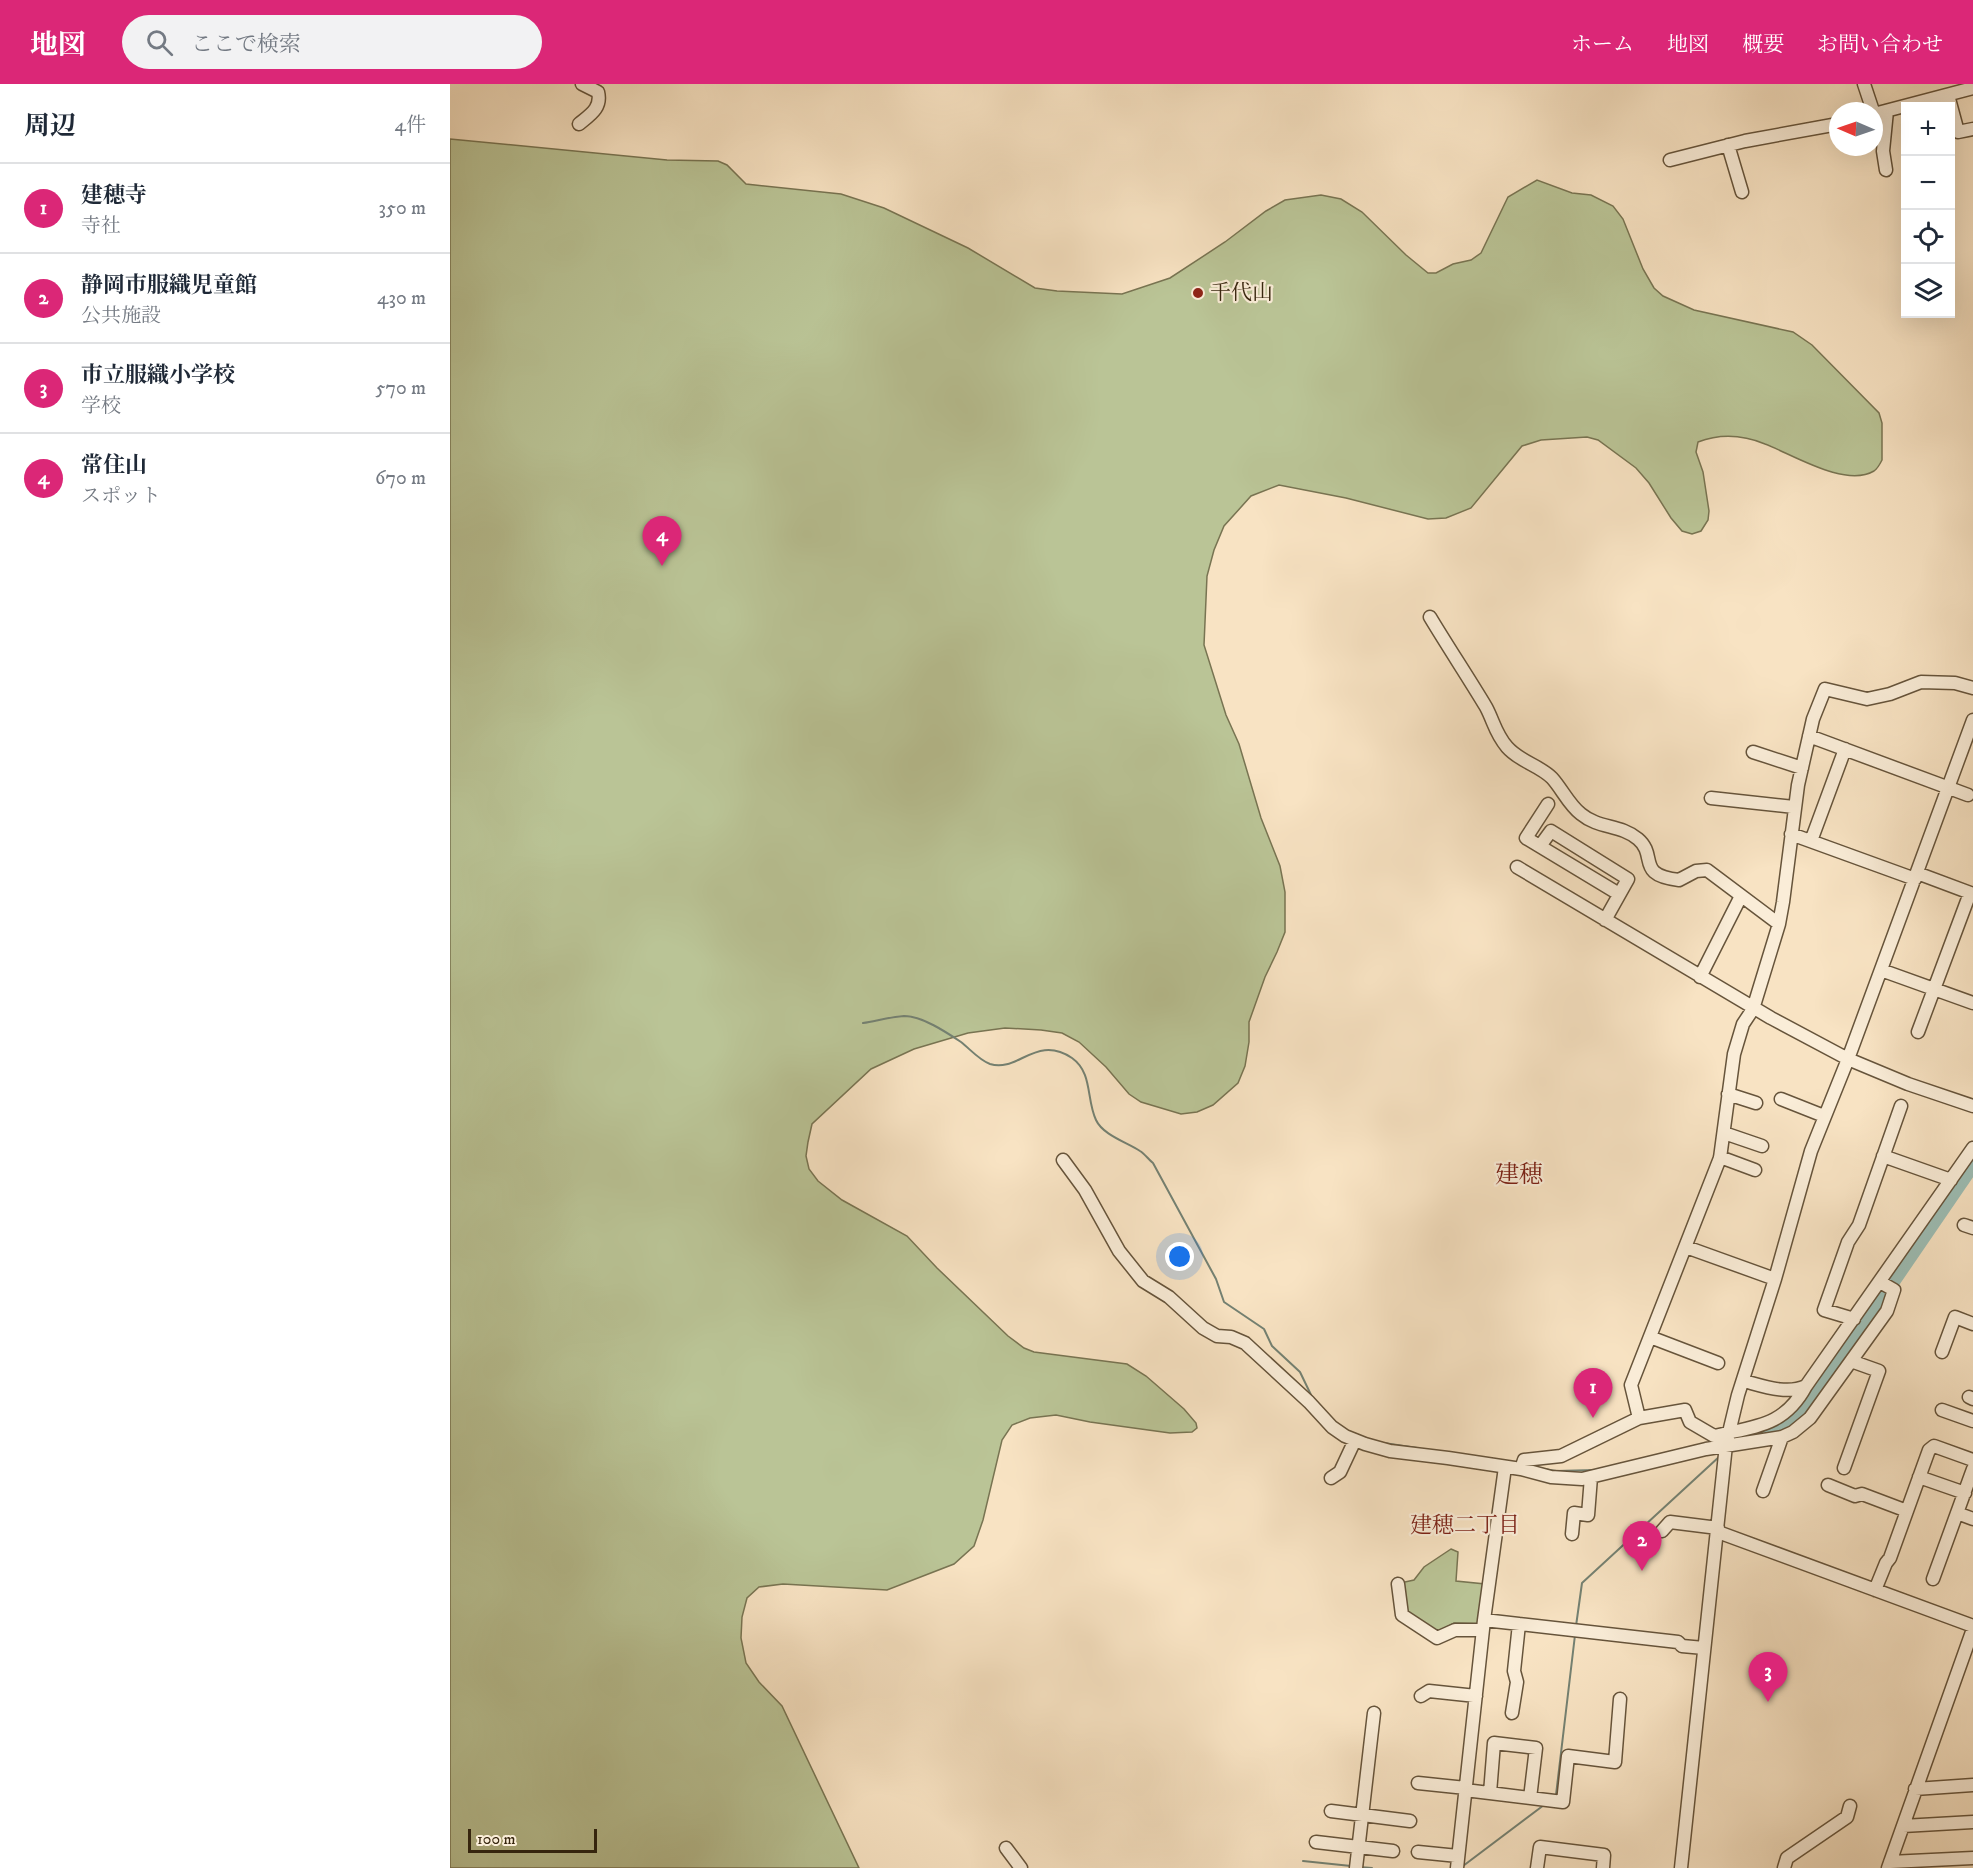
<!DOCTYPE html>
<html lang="ja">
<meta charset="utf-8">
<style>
:root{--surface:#fff;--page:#f2f2f3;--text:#1f2937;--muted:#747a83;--line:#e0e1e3;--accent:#db2777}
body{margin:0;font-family:"IM FELL DW Pica","Noto Serif JP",serif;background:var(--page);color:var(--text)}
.controls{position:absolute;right:18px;top:18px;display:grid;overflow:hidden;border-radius:0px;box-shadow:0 6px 24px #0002}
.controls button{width:54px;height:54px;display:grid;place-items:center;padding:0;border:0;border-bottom:2px solid var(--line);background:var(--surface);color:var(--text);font:30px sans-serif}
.compass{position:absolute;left:1379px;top:18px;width:54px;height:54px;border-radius:50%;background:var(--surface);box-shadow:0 6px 24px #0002;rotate:272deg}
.scale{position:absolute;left:18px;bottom:15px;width:129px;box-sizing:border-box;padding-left:6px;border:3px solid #36250e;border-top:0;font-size:16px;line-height:21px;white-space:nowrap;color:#36250e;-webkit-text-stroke:4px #faedd8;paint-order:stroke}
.you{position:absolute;left:730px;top:1173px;width:21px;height:21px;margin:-15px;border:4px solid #fff;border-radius:50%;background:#1a73e8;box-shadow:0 0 0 9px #1a73e833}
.badge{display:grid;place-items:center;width:39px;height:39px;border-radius:50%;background:var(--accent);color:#fff;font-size:20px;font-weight:700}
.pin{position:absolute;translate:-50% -50px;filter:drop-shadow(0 2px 3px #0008)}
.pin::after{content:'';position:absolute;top:32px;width:21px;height:18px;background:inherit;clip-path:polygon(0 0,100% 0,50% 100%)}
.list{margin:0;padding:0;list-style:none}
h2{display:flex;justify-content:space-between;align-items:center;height:78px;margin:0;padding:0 24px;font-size:26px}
h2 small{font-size:20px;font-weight:400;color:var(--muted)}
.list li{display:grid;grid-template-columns:39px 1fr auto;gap:18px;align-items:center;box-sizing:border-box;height:90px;padding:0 24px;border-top:2px solid var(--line)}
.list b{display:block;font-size:22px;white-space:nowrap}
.list p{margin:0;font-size:20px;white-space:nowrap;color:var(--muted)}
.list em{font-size:20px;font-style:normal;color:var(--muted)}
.icon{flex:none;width:33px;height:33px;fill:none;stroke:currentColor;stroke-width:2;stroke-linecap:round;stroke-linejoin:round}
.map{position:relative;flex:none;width:1523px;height:1784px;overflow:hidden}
header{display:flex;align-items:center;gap:36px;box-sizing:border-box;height:84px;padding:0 30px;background:var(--accent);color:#fff}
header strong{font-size:28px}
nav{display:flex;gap:33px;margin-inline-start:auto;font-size:21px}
.search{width:420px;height:54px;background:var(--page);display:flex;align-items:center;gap:15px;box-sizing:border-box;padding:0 21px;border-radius:33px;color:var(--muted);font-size:22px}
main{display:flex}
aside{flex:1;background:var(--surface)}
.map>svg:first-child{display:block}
.green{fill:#bac496;stroke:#787452;stroke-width:1.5}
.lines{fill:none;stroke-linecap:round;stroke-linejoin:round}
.stream{stroke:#748172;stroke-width:2}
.river{stroke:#9dbeb5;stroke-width:15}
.minor-casing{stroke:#66543b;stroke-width:15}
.minor{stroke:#faedd8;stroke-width:12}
.poi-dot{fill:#8f2418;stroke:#faedd8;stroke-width:2}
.labels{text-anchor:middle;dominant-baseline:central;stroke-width:4.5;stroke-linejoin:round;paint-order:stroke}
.poi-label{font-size:21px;fill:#36250e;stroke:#faedd8;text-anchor:start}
.neighbourhood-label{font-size:22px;fill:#7a1f14;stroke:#faedd8}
.quarter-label{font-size:24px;fill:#7a1f14;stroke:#faedd8}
</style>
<header>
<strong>地図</strong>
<div class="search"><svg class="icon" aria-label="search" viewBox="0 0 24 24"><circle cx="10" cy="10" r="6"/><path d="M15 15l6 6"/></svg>ここで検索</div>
<nav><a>ホーム</a><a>地図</a><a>概要</a><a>お問い合わせ</a></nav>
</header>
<main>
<aside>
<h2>周辺<small>4件</small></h2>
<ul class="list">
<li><span class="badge">1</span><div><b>建穂寺</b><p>寺社</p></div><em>350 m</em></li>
<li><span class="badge">2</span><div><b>静岡市服織児童館</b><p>公共施設</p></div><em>430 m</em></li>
<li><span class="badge">3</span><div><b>市立服織小学校</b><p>学校</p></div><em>570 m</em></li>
<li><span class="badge">4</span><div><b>常住山</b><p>スポット</p></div><em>670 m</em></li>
</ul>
</aside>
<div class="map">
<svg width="1523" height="1784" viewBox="0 0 1523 1784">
<rect width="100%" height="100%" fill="#f8e3c3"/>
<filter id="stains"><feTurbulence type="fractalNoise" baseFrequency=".00333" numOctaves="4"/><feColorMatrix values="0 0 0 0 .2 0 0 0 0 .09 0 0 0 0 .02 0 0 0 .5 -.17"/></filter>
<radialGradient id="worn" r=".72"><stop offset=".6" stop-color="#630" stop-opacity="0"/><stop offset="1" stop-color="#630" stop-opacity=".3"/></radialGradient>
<path class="green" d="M0,55L217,76L268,77L277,81L296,100L391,110L434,124L518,164L585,204L607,207L672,210L720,194L775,158L816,127L835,116L871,111L891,115L912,128L956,171L978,189H986L1003,180L1021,176L1031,169L1058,113L1087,96L1122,109L1141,111L1163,122L1173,135L1193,185L1204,204L1213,212L1244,226L1343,248L1362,261L1429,329L1432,339V376C1430,380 1427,385 1424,387C1395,404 1342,370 1315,360C1293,351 1269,350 1248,358L1246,368L1253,388L1259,427L1258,436L1251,447L1242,450L1232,447L1221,434L1199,399L1186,384L1148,356L1137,353L1091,356L1072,362L1021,424L996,434L978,435L896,414L829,401L801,412L774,442L764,466L757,492L754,561L776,631L789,660L811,734L830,782L835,808V848L827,868L815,893L799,938V958L795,982L788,999L763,1021L747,1028L731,1030L691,1018L679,1010L656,983L629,958L612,949L591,946L555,944L518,949L464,965L421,985L362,1040L358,1058L356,1072L359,1085L368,1097L392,1116L457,1152L487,1184L558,1252L574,1264L584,1268L677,1280L696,1292L734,1325L746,1339L747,1344L742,1348L720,1349L640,1338L606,1331L580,1334L562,1341L552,1356L533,1436L524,1462L504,1480L437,1506L333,1500L309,1503L297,1514L292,1533L291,1554L296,1579L309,1598L332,1622L409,1784H0Z
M1001,1465L1008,1468L1006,1497L1035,1500L1031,1540L1004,1539L985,1549L954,1528L950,1499L964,1496L974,1483Z"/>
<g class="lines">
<path class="stream" d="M413,939C426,937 440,933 454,932C472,932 496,948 511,958C520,965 529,976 540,980C568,989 586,950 622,974C643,989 636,1015 646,1036C653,1051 676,1058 690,1067C695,1070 698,1075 703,1079L766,1195L774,1218L814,1245L822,1262L850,1288L863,1315
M881,1334L890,1342
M934,1359L967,1364
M1088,1384L1106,1387L1145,1386
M1126,1542L1132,1499L1270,1372
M1106,1711L1125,1551
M853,1777L901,1782
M1013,1782L1094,1721
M909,1783L922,1784"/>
<path class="river" d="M1288,1354C1320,1346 1332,1341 1358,1321L1523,1080"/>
<defs>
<path id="minor" d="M1414,0L1423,27
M1498,11L1508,48L1523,45
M1424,30L1523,4
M129,40C140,31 152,24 148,8L132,0
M1278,61L1292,108
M1220,76L1295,57L1388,40
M1436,86L1433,67L1437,27
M980,533C998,563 1018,593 1036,623C1044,638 1045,649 1057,663C1070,678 1089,681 1102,694C1112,705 1119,721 1131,730C1149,745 1170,740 1188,755C1208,772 1185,791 1229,796L1246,787L1257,786L1329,840
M1359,652L1518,711
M1303,668L1352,684
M1261,714L1344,723
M1098,720L1076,754L1169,810
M1341,750L1465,795
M1361,757L1395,665
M1090,762L1101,747L1178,795L1155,836
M1067,783L1321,934L1398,975L1458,1000L1523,1022
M1467,789L1523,810
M1431,886L1523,919
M1250,893L1291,812
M1468,948L1520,809
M1278,1010L1306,1019
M1331,1015L1374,1032
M1274,1049L1312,1062
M1433,1072L1501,1096
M1270,1073L1305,1086
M613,1076L635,1106L669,1167L693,1197L719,1213L753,1244L767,1252L781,1253L795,1259L859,1318L882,1343L895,1352L915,1360L940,1367L998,1374L1071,1385L1101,1393L1132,1395L1256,1365L1332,1353L1343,1348L1360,1334L1437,1227L1444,1206L1430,1198
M1514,1141L1523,1144
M1236,1163L1325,1195
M1404,1235L1374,1226L1398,1158L1409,1141L1451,1022
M1200,1253L1268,1279
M1492,1268L1505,1233L1523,1240
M1294,1297C1313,1302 1337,1311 1356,1302L1523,1064
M1519,1313L1523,1315
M1492,1326L1523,1337
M1189,1334L1235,1326L1240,1338L1264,1352C1305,1342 1334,1343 1356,1302
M1394,1384L1429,1287L1401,1277
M1071,1385L1074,1376L1111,1372L1189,1334L1181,1301L1270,1074L1284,970L1293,940L1303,925L1329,840L1333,818L1348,701L1363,635L1375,605L1417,615L1440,610L1471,598L1505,599L1523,604
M1469,1393L1515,1409
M881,1394L890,1388L905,1356
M1378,1401L1405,1412L1412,1410L1457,1427
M1313,1407L1332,1353
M1507,1429L1523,1435
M1212,1447L1220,1438L1268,1444
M1268,1448L1523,1542
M1122,1450L1124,1429L1138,1431L1141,1393
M1483,1495L1523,1385
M948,1500L952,1531L987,1554L1005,1546H1033
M1425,1506L1436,1479L1440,1474L1479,1366L1484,1362L1523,1376
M1034,1536L1228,1558L1232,1562L1254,1564
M971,1612L979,1607L1026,1612
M1062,1629L1067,1598L1064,1587L1069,1540
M968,1699L1016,1704
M1465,1705L1523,1701
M1015,1706L1113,1718L1118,1672L1165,1678L1170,1615
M1040,1709L1044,1659L1086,1664L1080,1714
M881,1727L960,1737
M1453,1742L1523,1738
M866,1758L943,1767
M556,1764L571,1784
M968,1768L1008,1772
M1440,1778L1523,1774
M906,1784L924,1629
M1007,1784L1034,1536L1055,1383
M1087,1784L1090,1763L1154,1771L1153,1784
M1231,1784L1276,1361L1288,1311L1325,1195L1361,1067L1398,975L1523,636
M1334,1784L1337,1774L1397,1733L1400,1722
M1438,1784L1523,1545"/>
</defs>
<use href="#minor" class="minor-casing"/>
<use href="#minor" class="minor"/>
</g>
<circle class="poi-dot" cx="748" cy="209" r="6"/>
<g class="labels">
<g class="poi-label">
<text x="760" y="209">千代山</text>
</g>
<g class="neighbourhood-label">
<text x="1015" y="1441">建穂二丁目</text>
</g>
<g class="quarter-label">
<text x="1069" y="1091">建穂</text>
</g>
</g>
<rect width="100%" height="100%" filter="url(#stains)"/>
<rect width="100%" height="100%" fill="url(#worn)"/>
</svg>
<div class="controls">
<button>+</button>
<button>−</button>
<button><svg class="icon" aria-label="locate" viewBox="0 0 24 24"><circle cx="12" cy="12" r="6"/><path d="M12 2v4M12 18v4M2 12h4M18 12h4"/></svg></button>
<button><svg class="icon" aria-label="layers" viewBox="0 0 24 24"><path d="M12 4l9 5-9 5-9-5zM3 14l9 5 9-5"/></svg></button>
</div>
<svg class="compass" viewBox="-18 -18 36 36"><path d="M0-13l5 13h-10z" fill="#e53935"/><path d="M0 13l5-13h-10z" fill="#747a83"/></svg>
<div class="scale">100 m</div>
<div class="you"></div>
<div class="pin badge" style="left:1143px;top:1334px">1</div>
<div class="pin badge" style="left:1192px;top:1487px">2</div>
<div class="pin badge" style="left:1318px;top:1618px">3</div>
<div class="pin badge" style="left:212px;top:482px">4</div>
</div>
</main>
